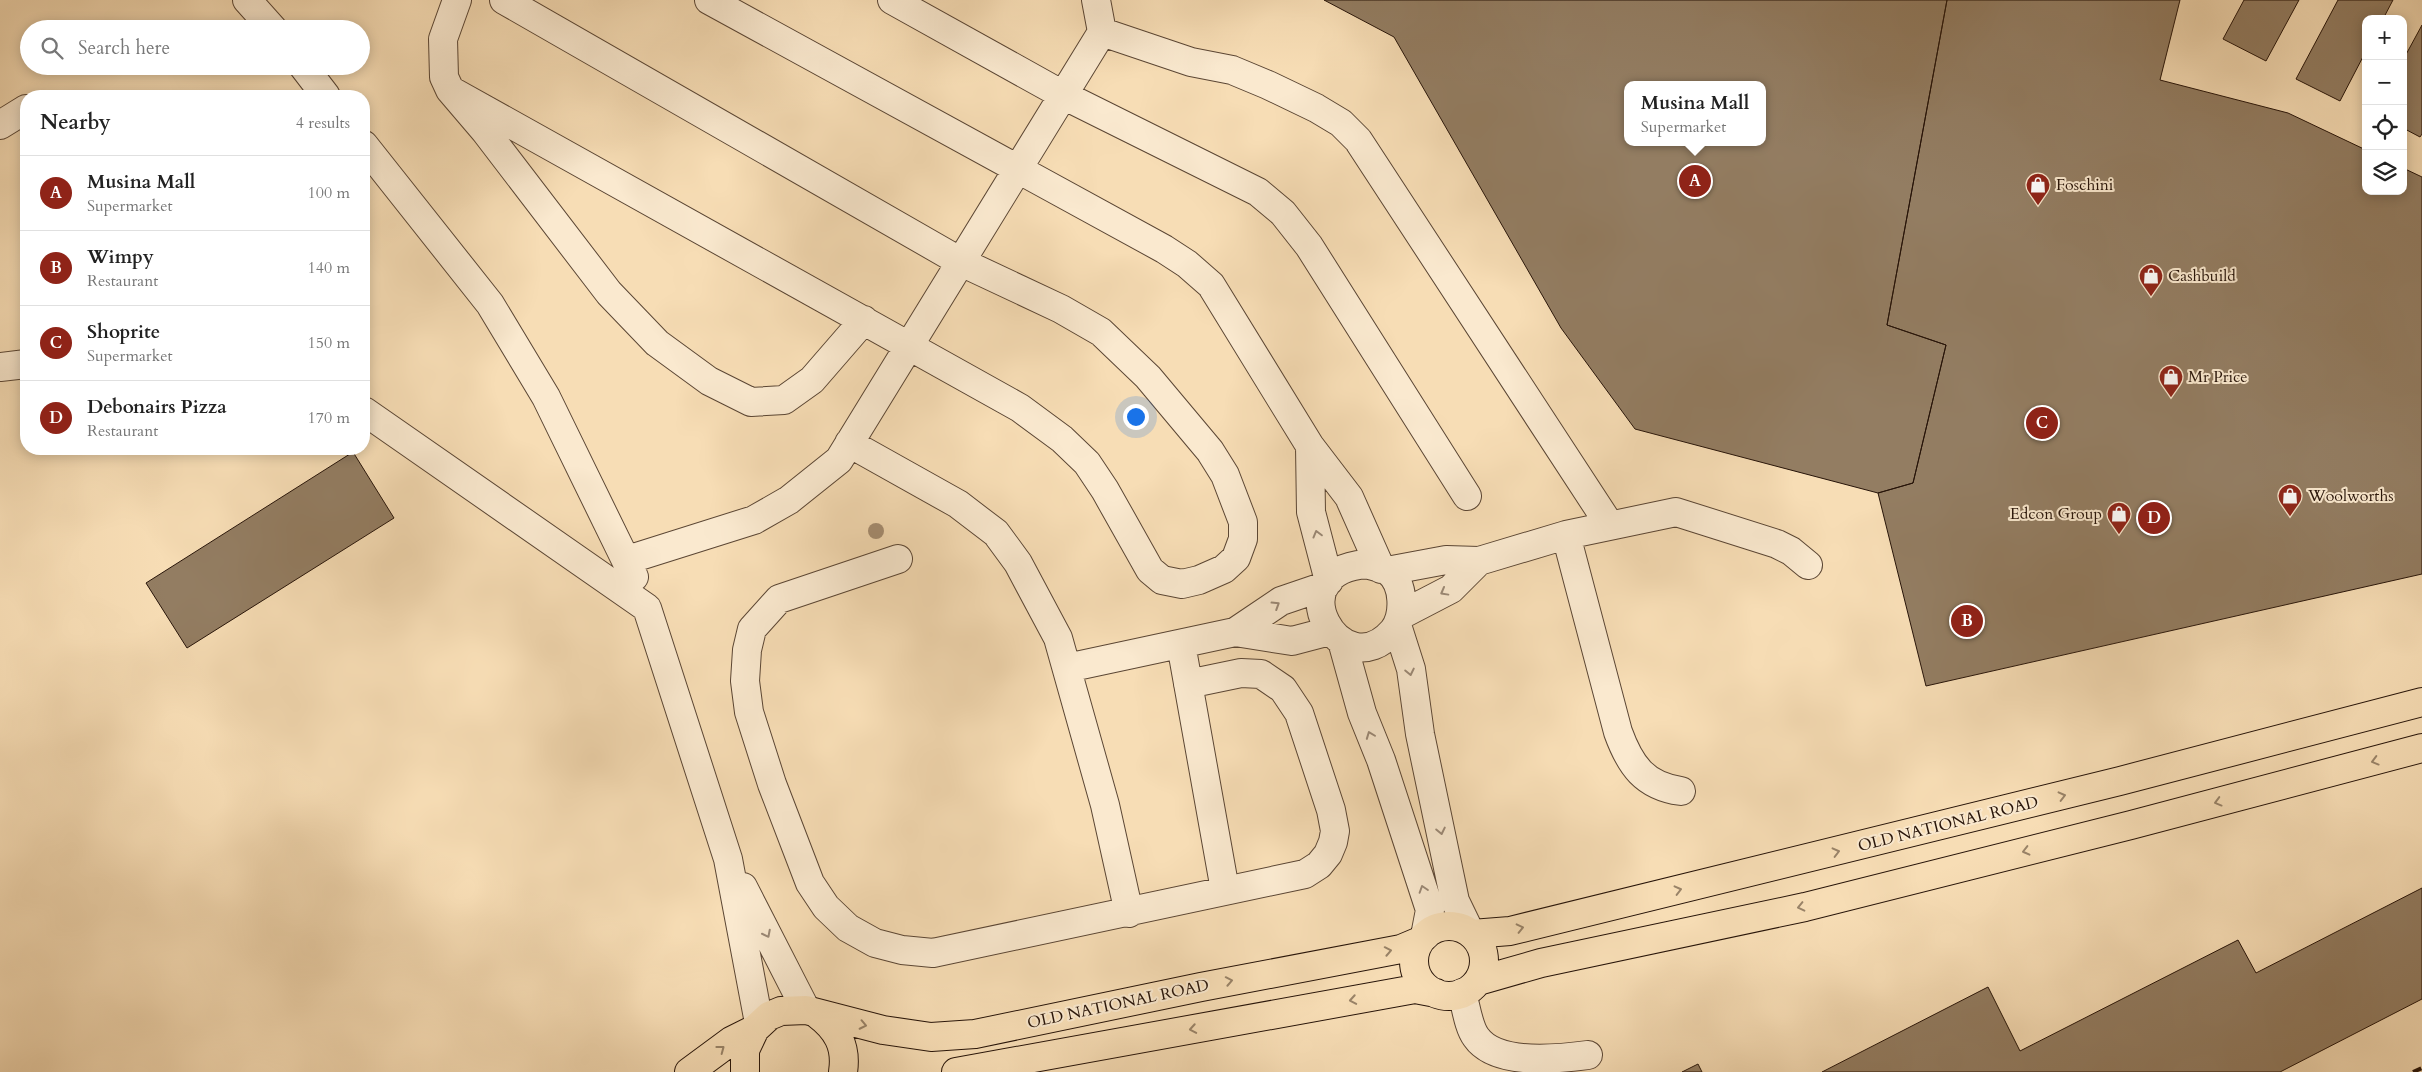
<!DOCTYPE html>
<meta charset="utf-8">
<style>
:root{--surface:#fff;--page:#f6f6f6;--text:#222;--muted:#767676;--line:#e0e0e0;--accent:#8f2418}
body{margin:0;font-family:Cardo,serif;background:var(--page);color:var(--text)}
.controls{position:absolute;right:15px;top:15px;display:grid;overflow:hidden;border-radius:10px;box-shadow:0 2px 12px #0003}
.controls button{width:45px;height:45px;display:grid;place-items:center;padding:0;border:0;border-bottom:1px solid var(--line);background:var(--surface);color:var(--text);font:25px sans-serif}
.you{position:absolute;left:1135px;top:416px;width:18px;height:18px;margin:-12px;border:4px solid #fff;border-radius:50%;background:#1a73e8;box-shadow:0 0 0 8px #1a73e833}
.badge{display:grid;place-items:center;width:32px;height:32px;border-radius:50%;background:var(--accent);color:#fff;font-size:16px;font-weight:700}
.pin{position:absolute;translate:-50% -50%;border:2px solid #fff;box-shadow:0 1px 5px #0006}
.popup{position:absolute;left:1624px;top:81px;width:142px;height:65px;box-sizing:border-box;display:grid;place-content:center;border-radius:10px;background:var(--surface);filter:drop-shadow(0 1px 4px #0005);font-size:16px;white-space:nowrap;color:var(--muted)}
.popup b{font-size:19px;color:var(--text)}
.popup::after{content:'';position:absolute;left:50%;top:100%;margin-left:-10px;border:10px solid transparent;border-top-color:var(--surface)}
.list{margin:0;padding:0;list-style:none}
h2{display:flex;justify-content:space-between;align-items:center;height:65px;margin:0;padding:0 20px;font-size:21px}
h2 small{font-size:16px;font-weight:400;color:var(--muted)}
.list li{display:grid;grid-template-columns:32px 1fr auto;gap:15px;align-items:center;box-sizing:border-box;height:75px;padding:0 20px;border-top:1px solid var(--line)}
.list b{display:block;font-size:19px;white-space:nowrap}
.list p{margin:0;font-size:16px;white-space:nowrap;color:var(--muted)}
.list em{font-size:16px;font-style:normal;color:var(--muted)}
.icon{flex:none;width:28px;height:28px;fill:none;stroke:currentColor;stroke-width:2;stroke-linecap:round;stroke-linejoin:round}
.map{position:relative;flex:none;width:2422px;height:1072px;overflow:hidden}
.search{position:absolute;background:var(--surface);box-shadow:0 2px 12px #0003;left:20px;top:20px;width:350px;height:55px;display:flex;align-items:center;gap:12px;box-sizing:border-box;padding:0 18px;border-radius:28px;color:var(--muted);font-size:19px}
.panel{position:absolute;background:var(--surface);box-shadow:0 2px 12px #0003;left:20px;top:90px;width:350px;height:365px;border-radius:20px}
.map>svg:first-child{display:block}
.building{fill:#937d62;stroke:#271409;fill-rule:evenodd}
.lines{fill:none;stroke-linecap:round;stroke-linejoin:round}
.minor-casing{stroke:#5b4634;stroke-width:30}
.major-casing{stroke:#271409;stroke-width:30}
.minor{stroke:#fae9cf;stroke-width:28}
.major{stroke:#f7ddb5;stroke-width:28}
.rail{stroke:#271409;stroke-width:4;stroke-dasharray:9 9;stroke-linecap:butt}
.tree{fill:#a68e72}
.oneway{stroke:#9b8976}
.oneway2{stroke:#998368}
.labels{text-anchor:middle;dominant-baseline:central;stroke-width:4;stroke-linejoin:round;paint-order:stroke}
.poi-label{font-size:16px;fill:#271409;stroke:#fae9cf;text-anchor:start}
.street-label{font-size:16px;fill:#271409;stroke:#fae9cf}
</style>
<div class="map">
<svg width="2422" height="1072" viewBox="0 0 2422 1072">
<rect width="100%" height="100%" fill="#f7ddb5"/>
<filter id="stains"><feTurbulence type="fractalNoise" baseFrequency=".004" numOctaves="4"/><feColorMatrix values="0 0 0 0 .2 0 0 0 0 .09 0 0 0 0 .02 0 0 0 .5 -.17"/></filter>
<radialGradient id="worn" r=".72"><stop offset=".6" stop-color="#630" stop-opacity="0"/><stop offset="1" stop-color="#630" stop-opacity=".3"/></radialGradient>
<path class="building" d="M1324,0H1947L1887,325L1946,345L1913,483L1878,493L1635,429L1561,328L1394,37ZM1628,85H1762V142H1628Z
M1947,0H2180L2160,80L2288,113L2366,150V191H2403V168L2422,177V574L1926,686L1878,493L1913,483L1946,345L1887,325Z
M2244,0H2299L2266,61L2223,39Z
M2338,0H2393L2383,19H2366V51L2340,101L2296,79Z
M2422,25V134L2420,137L2403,128V60Z
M353,452L394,518L187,648L146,583Z
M2422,888V999L2280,1072H1822L1988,987L2020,1051L2238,940L2256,973Z
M1698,1064L1702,1072H1682Z"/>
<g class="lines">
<defs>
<path id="minor" d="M247,0L273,29
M457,0L443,39L444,77L450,90L485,131L609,293L657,343L709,381L751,402L784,400L812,380L864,320
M709,0L1164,249L1187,264L1211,285L1310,446L1349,497L1381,569
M892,0L1063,95L1258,192L1283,213L1309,246L1467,496
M1096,0L1102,32L1191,62L1232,70L1268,85L1316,108L1341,123L1358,140L1609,524
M303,66L326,96
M450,90L1020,408L1062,439L1087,463L1105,490L1150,570L1162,580L1182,584L1199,580L1224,569L1236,558L1243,539V522L1225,475L1210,451L1148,377L1101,332L1061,309L961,262L504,0
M0,125L26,109
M364,145L490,304L546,397L634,577
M0,367L26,364
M364,411L647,608L728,859L759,1023
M849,443L958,504L996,533L1018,563L1058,638L1105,805L1129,913
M1310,446L1311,512L1329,581
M1566,535L1676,512L1777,544L1791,551L1808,565
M898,559L779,599L752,629L747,650L745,681L749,712L772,784L810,883L826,907L848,928L875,943L902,950L933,953L1305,874L1319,865L1328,854L1333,842L1335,831L1331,810L1299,713L1283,689L1261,674L1241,673L1188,684
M627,560L754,520L789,500L839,460L1102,32
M1366,564C1372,566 1382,568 1388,571C1405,584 1405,616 1393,631C1342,690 1274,572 1366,564Z
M1387,571L1446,560L1479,561L1566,535L1618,732C1630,765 1644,786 1681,791
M1401,615L1451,589L1479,561
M1397,625L1411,669L1420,734L1455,901L1470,932
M1235,632L1281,601L1325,586
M1342,641L1362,713L1381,760L1430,910L1425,936
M1181,644L1225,890
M1067,668L1235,632L1292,641L1330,631
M743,887L806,1010
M1462,993C1466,1006 1468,1026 1476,1037C1496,1066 1558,1059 1588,1055"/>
<path id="major" d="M1414 961a35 35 0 1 1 70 0a35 35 0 1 1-70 0Z
M1472,934L1510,931L2120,781L2422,702
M1478,981L1541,963L1805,907L2131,825L2422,748
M817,1014C837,1029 847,1046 843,1072
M689,1072L731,1041L755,1029
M745,1072V1050L755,1029L769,1016L781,1011L806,1010L883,1030L931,1037L975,1034L1201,987L1401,949L1420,941
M956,1072L1415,989L1436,993"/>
</defs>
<use href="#minor" class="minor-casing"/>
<use href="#major" class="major-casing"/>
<use href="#minor" class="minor"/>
<use href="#major" class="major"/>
<path class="rail" d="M2413,1072L2422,1068"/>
</g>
<circle class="tree" cx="876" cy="531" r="8"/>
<defs><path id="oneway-chevron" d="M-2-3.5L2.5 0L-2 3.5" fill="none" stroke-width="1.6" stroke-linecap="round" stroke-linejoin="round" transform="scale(1.25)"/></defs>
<g class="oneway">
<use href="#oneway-chevron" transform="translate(1317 534) rotate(-105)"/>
<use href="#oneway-chevron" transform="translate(1444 592) rotate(151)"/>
<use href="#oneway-chevron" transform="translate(1276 605) rotate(-32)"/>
<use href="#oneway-chevron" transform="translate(1410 672) rotate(78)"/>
<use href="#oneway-chevron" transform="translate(1370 735) rotate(-111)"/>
<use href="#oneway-chevron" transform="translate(1441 831) rotate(78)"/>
<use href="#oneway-chevron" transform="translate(1423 889) rotate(-108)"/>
<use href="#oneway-chevron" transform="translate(767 934) rotate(63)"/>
</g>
<g class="oneway2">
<use href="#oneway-chevron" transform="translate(2375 761) rotate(165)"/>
<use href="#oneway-chevron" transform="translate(2062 796) rotate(-14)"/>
<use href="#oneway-chevron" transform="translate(2218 802) rotate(165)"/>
<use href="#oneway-chevron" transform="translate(2026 851) rotate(166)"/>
<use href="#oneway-chevron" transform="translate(1836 852) rotate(-14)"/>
<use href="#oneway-chevron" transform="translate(1678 890) rotate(-14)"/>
<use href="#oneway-chevron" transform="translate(1801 907) rotate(167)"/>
<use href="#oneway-chevron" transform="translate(1520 928) rotate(-13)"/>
<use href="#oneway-chevron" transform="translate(1388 951) rotate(-11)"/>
<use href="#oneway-chevron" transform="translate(1229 981) rotate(-11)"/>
<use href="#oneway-chevron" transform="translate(1353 1000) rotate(170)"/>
<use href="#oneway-chevron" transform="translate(863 1025) rotate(12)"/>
<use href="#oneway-chevron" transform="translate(1193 1029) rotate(170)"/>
<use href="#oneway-chevron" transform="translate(721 1049) rotate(-37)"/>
</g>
<defs>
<symbol id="shop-pin" viewBox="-11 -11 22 30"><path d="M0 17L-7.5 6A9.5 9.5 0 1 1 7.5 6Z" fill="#8f2418" stroke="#fae9cf"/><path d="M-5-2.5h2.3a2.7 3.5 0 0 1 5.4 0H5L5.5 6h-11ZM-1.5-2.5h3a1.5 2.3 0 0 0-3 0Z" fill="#fff"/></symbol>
</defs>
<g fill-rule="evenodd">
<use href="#shop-pin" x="2024" y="171" width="28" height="38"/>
<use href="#shop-pin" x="2137" y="262" width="28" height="38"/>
<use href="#shop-pin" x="2157" y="363" width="28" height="38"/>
<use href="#shop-pin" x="2276" y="482" width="28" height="38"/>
<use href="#shop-pin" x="2105" y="500" width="28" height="38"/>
</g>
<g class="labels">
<g class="poi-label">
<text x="2056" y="185">Foschini</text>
<text x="2168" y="276">Cashbuild</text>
<text x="2188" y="377">Mr Price</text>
<text x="2308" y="496">Woolworths</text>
<text x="2102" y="514" text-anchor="end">Edcon Group</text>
</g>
<g class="street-label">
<text transform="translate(1948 824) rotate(-14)">OLD NATIONAL ROAD</text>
<text transform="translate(1118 1004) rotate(-12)">OLD NATIONAL ROAD</text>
</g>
</g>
<rect width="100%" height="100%" filter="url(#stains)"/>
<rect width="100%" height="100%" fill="url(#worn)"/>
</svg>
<div class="controls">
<button>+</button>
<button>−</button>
<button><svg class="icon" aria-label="locate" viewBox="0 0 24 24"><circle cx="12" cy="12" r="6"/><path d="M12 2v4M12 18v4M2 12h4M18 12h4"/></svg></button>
<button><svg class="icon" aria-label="layers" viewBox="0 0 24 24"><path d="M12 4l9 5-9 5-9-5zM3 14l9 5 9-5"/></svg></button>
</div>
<div class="you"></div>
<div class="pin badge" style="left:1695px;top:181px">A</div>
<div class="popup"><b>Musina Mall</b>Supermarket</div>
<div class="pin badge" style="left:1967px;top:621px">B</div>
<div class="pin badge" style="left:2042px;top:423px">C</div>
<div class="pin badge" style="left:2154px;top:518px">D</div>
<div class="search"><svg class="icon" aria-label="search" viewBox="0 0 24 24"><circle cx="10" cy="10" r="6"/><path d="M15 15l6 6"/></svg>Search here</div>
<section class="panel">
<h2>Nearby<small>4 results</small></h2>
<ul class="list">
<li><span class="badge">A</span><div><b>Musina Mall</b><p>Supermarket</p></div><em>100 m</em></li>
<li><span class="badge">B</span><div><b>Wimpy</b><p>Restaurant</p></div><em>140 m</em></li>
<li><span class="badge">C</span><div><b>Shoprite</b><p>Supermarket</p></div><em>150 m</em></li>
<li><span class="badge">D</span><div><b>Debonairs Pizza</b><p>Restaurant</p></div><em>170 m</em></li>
</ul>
</section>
</div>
